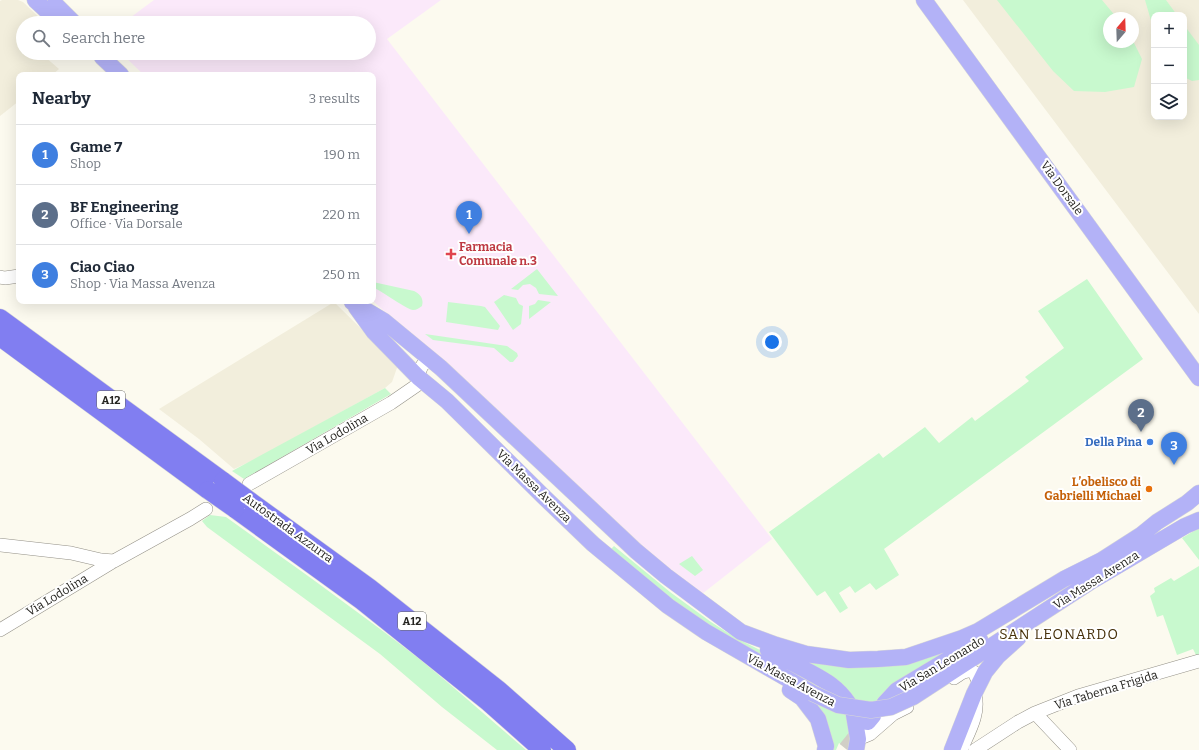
<!DOCTYPE html>
<meta charset="utf-8">
<style>
:root{--surface:#fff;--page:#f6f6f7;--text:#1f2937;--muted:#747a83;--line:#e0e1e3;--accent:#0b8043}
body{margin:0;font-family:Bitter,serif;background:var(--page);color:var(--text)}
.controls{position:absolute;right:12px;top:12px;display:grid;overflow:hidden;border-radius:8px;box-shadow:0 4px 16px #0002}
.controls button{width:36px;height:36px;display:grid;place-items:center;padding:0;border:0;border-bottom:1px solid var(--line);background:var(--surface);color:var(--text);font:20px sans-serif}
.compass{position:absolute;left:1103px;top:12px;width:36px;height:36px;border-radius:50%;background:var(--surface);box-shadow:0 4px 16px #0002;rotate:19deg}
.you{position:absolute;left:772px;top:342px;width:14px;height:14px;margin:-10px;border:3px solid #fff;border-radius:50%;background:#1a73e8;box-shadow:0 0 0 6px #1a73e833}
.badge{display:grid;place-items:center;width:26px;height:26px;border-radius:50%;background:var(--accent);color:#fff;font-size:13px;font-weight:700}
.pin{position:absolute;translate:-50% -33px;filter:drop-shadow(0 1px 2px #0008)}
.pin::after{content:'';position:absolute;top:21px;width:14px;height:12px;background:inherit;clip-path:polygon(0 0,100% 0,50% 100%)}
.list{margin:0;padding:0;list-style:none}
h2{display:flex;justify-content:space-between;align-items:center;height:52px;margin:0;padding:0 16px;font-size:17px}
h2 small{font-size:13px;font-weight:400;color:var(--muted)}
.list li{display:grid;grid-template-columns:26px 1fr auto;gap:12px;align-items:center;box-sizing:border-box;height:60px;padding:0 16px;border-top:1px solid var(--line)}
.list b{display:block;font-size:15px;white-space:nowrap}
.list p{margin:0;font-size:13px;white-space:nowrap;color:var(--muted)}
.list em{font-size:13px;font-style:normal;color:var(--muted)}
.icon{flex:none;width:22px;height:22px;fill:none;stroke:currentColor;stroke-width:2;stroke-linecap:round;stroke-linejoin:round}
.map{position:relative;flex:none;width:1199px;height:750px;overflow:hidden}
.search{position:absolute;background:var(--surface);box-shadow:0 4px 16px #0002;left:16px;top:16px;width:360px;height:44px;display:flex;align-items:center;gap:10px;box-sizing:border-box;padding:0 14px;border-radius:22px;color:var(--muted);font-size:15px}
.panel{position:absolute;background:var(--surface);box-shadow:0 4px 16px #0002;left:16px;top:72px;width:360px;height:232px;border-radius:8px}
.map>svg:first-child{display:block}
.commercial{fill:#fbe9fa}
.built{fill:#f2eedc;fill-rule:evenodd}
.green{fill:#c8f9ce}
.lines{fill:none;stroke-linecap:round;stroke-linejoin:round}
.major-tunnel{stroke:#d1cfc6;stroke-width:16;stroke-dasharray:16 8;stroke-linecap:butt}
.minor-casing{stroke:#939087;stroke-width:14}
.major-casing{stroke:#d8d8d7;stroke-width:17}
.highway-casing{stroke:#d8d8d7;stroke-width:19}
.minor{stroke:#fff;stroke-width:13}
.major{stroke:#b3b2f7;stroke-width:16}
.highway{stroke:#817ef1;stroke-width:18}
.major-bridge-casing{stroke:#d8d8d7;stroke-width:17;stroke-linecap:butt}
.highway-bridge-casing{stroke:#d8d8d7;stroke-width:19;stroke-linecap:butt}
.major-bridge{stroke:#b3b2f7;stroke-width:16}
.highway-bridge{stroke:#817ef1;stroke-width:18}
.health-dot{fill:#e0444e;stroke:#fff;stroke-width:1.5}
.shop-dot{fill:#3f7fe0;stroke:#fff;stroke-width:1.5}
.food-dot{fill:#e8710a;stroke:#fff;stroke-width:1.5}
.labels{text-anchor:middle;dominant-baseline:central;stroke-width:4;stroke-linejoin:round;paint-order:stroke}
.shield{fill:#fff;stroke:#666663;stroke-width:1}
.shield-label{font-size:11px;font-weight:bold;fill:#252420}
.street-label{font-size:12px;fill:#252420;stroke:#fff}
.health-label{font-size:12px;font-weight:bold;fill:#be3a42;stroke:#fff;text-anchor:start}
.shop-label{font-size:12px;font-weight:bold;fill:#366cbe;stroke:#fff;text-anchor:end}
.food-label{font-size:12px;font-weight:bold;fill:#c56008;stroke:#fff;text-anchor:end}
.quarter-label{font-size:14px;letter-spacing:1px;fill:#46300a;stroke:#fff}
</style>
<div class="map">
<svg width="1199" height="750" viewBox="0 0 1199 750">
<rect width="100%" height="100%" fill="#fcfaef"/>
<path class="commercial" d="M154,0H441L387,39L772,539L702,594L629,536L373,301V75H144L121,53H369V23H123Z"/>
<path class="built" d="M2,0H18L23,2L45,23H23V53H47L44,56L59,69L52,75H19V101L0,116V1Z
M963,0H1199V314ZM1154,15H1184V117H1154ZM1109,18H1133V42H1109Z
M334,302L398,365L392,382L385,388L256,459L234,469L199,439L159,409Z"/>
<path class="green" d="M997,0H1102L1117,18H1109V42H1133V41L1142,59L1134,87L1105,92L1074,91L1053,71Z
M1145,0H1166L1177,15H1154V31Z
M1184,25L1199,45V80L1192,81L1184,77Z
M537,269L558,296L539,294L536,288L530,284L523,285L518,290L511,289Z
M1087,279L1143,359L884,549L899,575L876,590L870,583L855,593L850,586L839,593L848,608L840,613L825,591L817,596L769,532L879,453L883,458L925,427L939,443L972,417L975,421L1029,381L1025,377L1064,348L1038,311Z
M373,282L414,291C420,294 424,298 422,306C419,308 417,310 413,310C408,310 381,291 373,287Z
M504,295L516,298L519,304L523,306L521,324L513,330L494,302Z
M538,300L551,302L529,319V306L535,304Z
M448,302L481,306L485,307L500,326L498,330L446,322Z
M425,334L507,346L517,353L518,356L513,362H510L494,348L433,340Z
M385,388L391,394L244,479L232,471Z
M210,515L226,517C291,564 358,611 422,661C457,690 491,720 526,750H497L442,707L380,654L207,527L202,521Z
M1199,528V560L1182,538Z
M614,546L670,592L711,622L736,638L796,668L842,702L709,630L610,550Z
M692,556L703,570L695,576L679,564Z
M1199,566V656L1197,657L1193,649L1177,655L1163,615L1157,617L1150,596L1155,592L1154,588L1171,578L1174,581Z
M958,645L892,685L884,692L872,705L863,706L794,658Z
M810,700L831,710L848,714L852,727L849,750L839,743L836,750H830Z"/>
<g class="lines">
<path class="major-tunnel" d="M846,749L862,729"/>
<defs>
<path id="minor" d="M0,277L5,278L19,276
M418,377C421,367 421,363 432,360
M249,484L391,403L423,381
M0,545L71,553L101,560L114,561
M0,630L114,561L190,519L206,509
M954,678C961,673 966,669 974,672L979,683
M1035,713L1070,750
M858,739L870,734L893,714L907,707
M961,750C968,733 980,714 975,695
M975,750L1018,722L1035,713L1078,696L1199,661"/>
<path id="major" d="M35,0L60,23
M924,0L1199,378
M55,4L74,23
M101,53L102,57L121,75
M352,302L384,321L441,368L636,551L666,576L741,632L776,645L806,654L828,657L849,660L878,659L906,657L962,638L978,631L1064,579L1102,560L1141,535L1157,522L1187,503L1199,493
M356,307L374,332L418,377L447,401L545,498L593,544L668,606L706,632L812,693
M768,650C779,656 790,662 802,668C822,679 835,684 849,704
M790,690L802,698L818,719L826,746L825,750
M913,697L1090,582L1185,526L1199,520
M884,704L897,690L980,640
M854,715L858,739L856,750
M868,722L873,716
M952,750L974,694L985,672L998,656L1018,638"/>
<path id="highway" d="M0,318L223,481
M0,337L208,490
M250,501L370,588L499,690L567,750
M235,509L362,601L488,702L542,750"/>
</defs>
<use href="#minor" class="minor-casing"/>
<use href="#major" class="major-casing"/>
<use href="#highway" class="highway-casing"/>
<use href="#minor" class="minor"/>
<use href="#major" class="major"/>
<use href="#highway" class="highway"/>
<defs>
<path id="major-bridge" d="M812,693L838,705L871,710L891,707L913,697"/>
<path id="highway-bridge" d="M223,481L250,501
M208,490L235,509"/>
</defs>
<use href="#major-bridge" class="major-bridge-casing"/>
<use href="#highway-bridge" class="highway-bridge-casing"/>
<use href="#major-bridge" class="major-bridge"/>
<use href="#highway-bridge" class="highway-bridge"/>
</g>
<path class="health-dot" d="M449 248h4v4h4v4h-4v4h-4v-4h-4v-4h4z"/>
<circle class="shop-dot" cx="1150" cy="442" r="4"/>
<circle class="food-dot" cx="1149" cy="489" r="4"/>
<g class="labels">
<g class="shield">
<rect x="97" y="391" width="28" height="18" rx="3"/>
<rect x="398" y="612" width="28" height="18" rx="3"/>
</g>
<g class="shield-label">
<text x="111" y="400">A12</text>
<text x="412" y="621">A12</text>
</g>
<g class="street-label">
<text transform="translate(1062 188) rotate(54)">Via Dorsale</text>
<text transform="translate(337 434) rotate(-30)">Via Lodolina</text>
<text transform="translate(534 486) rotate(44)">Via Massa Avenza</text>
<text transform="translate(288 528) rotate(36)">Autostrada Azzurra</text>
<text transform="translate(1096 580) rotate(-32)">Via Massa Avenza</text>
<text transform="translate(57 595) rotate(-31)">Via Lodolina</text>
<text transform="translate(942 664) rotate(-31)">Via San Leonardo</text>
<text transform="translate(791 680) rotate(28)">Via Massa Avenza</text>
<text transform="translate(1106 690) rotate(-17)">Via Taberna Frigida</text>
</g>
<g class="health-label">
<text x="459" y="247">Farmacia<tspan x="459" dy="14">Comunale n.3</tspan></text>
</g>
<g class="shop-label">
<text x="1142" y="442">Della Pina</text>
</g>
<g class="food-label">
<text x="1141" y="482">L’obelisco di<tspan x="1141" dy="14">Gabrielli Michael</tspan></text>
</g>
<g class="quarter-label">
<text x="1059" y="634">SAN LEONARDO</text>
</g>
</g>
</svg>
<div class="controls">
<button>+</button>
<button>−</button>
<button><svg class="icon" aria-label="layers" viewBox="0 0 24 24"><path d="M12 4l9 5-9 5-9-5zM3 14l9 5 9-5"/></svg></button>
</div>
<svg class="compass" viewBox="-18 -18 36 36"><path d="M0-13l5 13h-10z" fill="#e53935"/><path d="M0 13l5-13h-10z" fill="#747a83"/></svg>
<div class="you"></div>
<div class="pin badge" style="left:469px;top:234px;background:#3f7fe0">1</div>
<div class="pin badge" style="left:1141px;top:432px;background:#5c6f8a">2</div>
<div class="pin badge" style="left:1174px;top:465px;background:#3f7fe0">3</div>
<div class="search"><svg class="icon" aria-label="search" viewBox="0 0 24 24"><circle cx="10" cy="10" r="6"/><path d="M15 15l6 6"/></svg>Search here</div>
<section class="panel">
<h2>Nearby<small>3 results</small></h2>
<ul class="list">
<li><span class="badge" style="background:#3f7fe0">1</span><div><b>Game 7</b><p>Shop</p></div><em>190 m</em></li>
<li><span class="badge" style="background:#5c6f8a">2</span><div><b>BF Engineering</b><p>Office · Via Dorsale</p></div><em>220 m</em></li>
<li><span class="badge" style="background:#3f7fe0">3</span><div><b>Ciao Ciao</b><p>Shop · Via Massa Avenza</p></div><em>250 m</em></li>
</ul>
</section>
</div>
